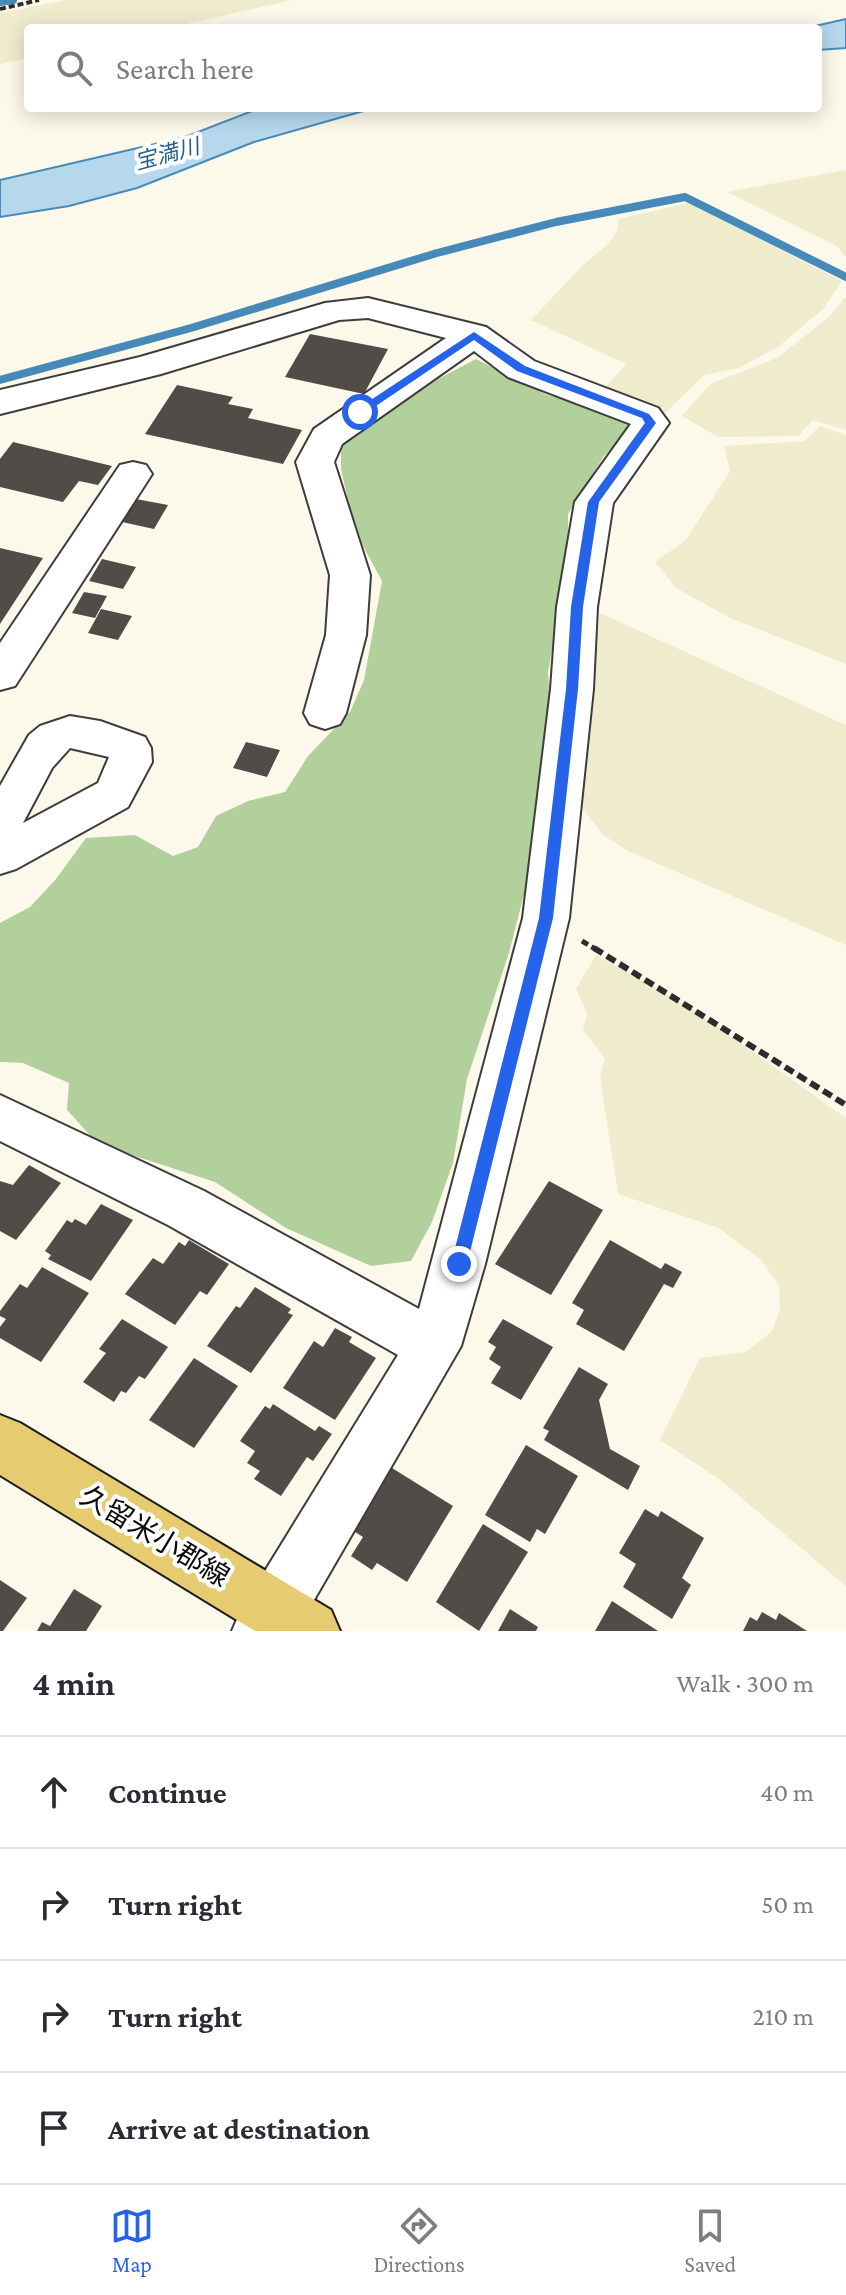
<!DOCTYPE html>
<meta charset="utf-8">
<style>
:root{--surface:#fff;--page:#f2f2f3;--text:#2b2b33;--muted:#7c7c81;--line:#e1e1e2;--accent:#2563eb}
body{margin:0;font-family:"Crimson Pro","Noto Sans JP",serif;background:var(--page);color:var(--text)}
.stop{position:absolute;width:24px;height:24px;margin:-18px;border:6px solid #2563eb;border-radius:50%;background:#fff}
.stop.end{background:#2563eb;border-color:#fff;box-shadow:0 2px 8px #0008}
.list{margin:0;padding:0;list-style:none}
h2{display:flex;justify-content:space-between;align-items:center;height:104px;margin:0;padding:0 32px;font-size:34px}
h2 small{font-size:26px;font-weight:400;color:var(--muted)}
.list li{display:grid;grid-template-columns:52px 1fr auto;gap:24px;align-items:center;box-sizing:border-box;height:112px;padding:0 32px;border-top:2px solid var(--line)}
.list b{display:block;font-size:30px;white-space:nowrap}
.list em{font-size:26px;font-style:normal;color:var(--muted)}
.icon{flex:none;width:44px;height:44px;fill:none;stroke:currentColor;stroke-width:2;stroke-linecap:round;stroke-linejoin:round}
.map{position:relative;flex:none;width:846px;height:1631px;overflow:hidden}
.search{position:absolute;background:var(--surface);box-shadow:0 4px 20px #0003;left:24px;right:24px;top:24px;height:88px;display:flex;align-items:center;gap:20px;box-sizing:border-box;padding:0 28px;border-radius:8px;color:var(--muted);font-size:30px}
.sheet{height:552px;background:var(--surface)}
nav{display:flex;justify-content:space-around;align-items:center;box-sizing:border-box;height:112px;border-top:2px solid var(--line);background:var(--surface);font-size:22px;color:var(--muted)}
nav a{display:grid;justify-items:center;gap:4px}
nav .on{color:var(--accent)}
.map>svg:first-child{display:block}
.farmland{fill:#efecce}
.forest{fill:#b2d09b}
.water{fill:#b6d8ed;stroke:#478aba;stroke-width:2}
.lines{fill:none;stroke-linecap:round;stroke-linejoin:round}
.stream{stroke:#478aba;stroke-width:8}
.building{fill:#524c48}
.minor-casing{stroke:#3d3d3d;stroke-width:4}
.major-casing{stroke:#1b1b1b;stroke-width:4}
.path-far2{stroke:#2c2c2c;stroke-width:4;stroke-dasharray:6 3;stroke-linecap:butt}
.path-far1{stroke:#2c2c2c;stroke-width:5;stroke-dasharray:7 4;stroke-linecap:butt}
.path{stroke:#2c2c2c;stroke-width:6;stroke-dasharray:10 5;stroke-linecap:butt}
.minor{fill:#fff;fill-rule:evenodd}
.major{fill:#e6cb71;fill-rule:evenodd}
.route{fill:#2563eb}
.labels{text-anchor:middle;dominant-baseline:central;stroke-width:8;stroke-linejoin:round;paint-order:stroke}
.far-water-label{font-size:22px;font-style:italic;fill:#265d8a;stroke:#fff}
.near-street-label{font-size:28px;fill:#0a0a0a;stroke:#fff}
</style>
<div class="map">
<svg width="846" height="1631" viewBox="0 0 846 1631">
<rect width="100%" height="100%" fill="#fcf9eb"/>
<path class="farmland" d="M66,0H293L168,28H28V58L0,64V13Z
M846,170V258L837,246L727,192Z
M689,203L842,281L824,308L778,347L739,368L704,375L663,415L602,391L626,364L531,320L583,265L609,243L618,229V219Z
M846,296V430L813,420L798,436L718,437L682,416L710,384L777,358L829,317Z
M820,426L846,435V664L730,618L676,588L655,562L686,540L730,471L724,446L804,441Z
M600,613L846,725V945L628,851L603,835L582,808L588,696Z
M596,955L687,1005L846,1118V1586L719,1479L660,1440L700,1358L745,1352L772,1331L780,1309L779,1286L762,1261L719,1228L618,1194L600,1077L605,1059L583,1030L587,1014L576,989Z"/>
<path class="forest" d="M476,359L547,395L604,410L634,426L604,456L568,514V566L548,672L552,722L540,775L533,859L509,953L467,1079L453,1163L432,1222L411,1261L371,1266L286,1228L215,1182L98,1144L67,1110L69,1083L23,1063L0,1062V923L30,907L56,879L86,838L135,835L173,856L198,847L216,816L248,801L285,792L308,756L350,712L364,680L382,581L363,546L349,504L341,469V444L436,380Z"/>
<path class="water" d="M846,19V48L818,50V28H806Z
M260,108H374L254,142L137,188L69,206L0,217V180L185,137Z"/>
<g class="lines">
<path class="stream" d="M0,2L13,0
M0,380L191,328L437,253L556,222L685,197L846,277"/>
</g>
<path class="building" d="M310,334L388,349L364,394L285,377Z
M177,385L233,397L228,404L253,409L248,418L302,430L283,464L145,434Z
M13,442L112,466L98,485L79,481L63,502L0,487V459Z
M136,499L168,505L154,529L122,522Z
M0,548L43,558L0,624Z
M102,559L136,567L123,589L89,581Z
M84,592L107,596L95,618L72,613Z
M101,609L132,616L118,640L88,633Z
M246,742L280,750L267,777L233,768Z
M29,1165L61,1183L16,1240L0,1231V1181L13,1185Z
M549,1181L603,1210L551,1295L495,1264Z
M101,1204L133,1220L91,1281L48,1259L51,1255L45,1251L67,1220L72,1223L75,1219L86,1225Z
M189,1240L229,1264L207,1295L200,1291L175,1325L125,1294L153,1258L163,1264L179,1242L185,1246Z
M610,1240L661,1269L665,1263L682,1272L673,1288L664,1284L624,1351L576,1324L584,1310L572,1303Z
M42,1267L89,1293L41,1362L0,1338V1327L6,1319L0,1316V1311L20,1284L27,1288Z
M255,1287L291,1309L288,1313L293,1315L251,1373L207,1346L236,1306L240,1308Z
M122,1319L168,1347L145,1379L139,1376L126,1393L121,1391L114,1402L83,1382L106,1353L99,1349Z
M503,1319L553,1347L521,1400L491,1383L501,1367L489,1359L496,1347L488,1342Z
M335,1328L352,1337L349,1342L376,1358L335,1420L283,1388L314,1341L323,1347Z
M194,1358L238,1386L194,1448L149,1420Z
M579,1367L608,1384L599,1400L610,1449L640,1466L628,1490L544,1440L549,1431L543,1428Z
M273,1404L315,1431L319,1426L332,1434L313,1461L307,1457L281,1496L254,1479L260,1471L247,1463L255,1451L240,1441L265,1406L270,1409Z
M526,1445L578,1476L545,1534L537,1529L530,1542L485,1515Z
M392,1468L453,1506L407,1582L377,1563L372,1570L351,1556L363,1537L352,1530Z
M645,1509L658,1517L661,1511L704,1538L682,1578L691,1585L672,1619L623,1587L636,1564L619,1553Z
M483,1524L528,1552L479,1631L436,1602Z
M0,1580L27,1598L3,1631H0Z
M74,1589L102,1606L86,1631H37L42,1622L50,1626Z
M612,1601L658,1631H595Z
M510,1609L538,1627L536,1631H498Z
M762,1612L776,1620L779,1613L807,1631H743L750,1617L757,1621Z"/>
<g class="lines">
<defs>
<path id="minor" d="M368,298L486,327L534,361L658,408L669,423L613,503L597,607L593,689L569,918L485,1264L461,1346L296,1631H232L241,1610L398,1355L168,1225L0,1141V1095L204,1191L419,1309L523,918L551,689L557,607L575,502L631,424L508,377L474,351L342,444L334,462L370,575L366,635L346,713L340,724L325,729L310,724L304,713L326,635L330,575L296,462L314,429L446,338L368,318L339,320L161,374L0,414V390L140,357L325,303Z
M133,462L146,465L152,474L15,686L0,690V643L120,465Z
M70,716L100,721L145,737L151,748L152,762L128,807L16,869L0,874V786L29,735L40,726ZM70,748L109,757L98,783L23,823L52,768Z"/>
<path id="major" d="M0,1415L20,1423L331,1610L340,1631H255L0,1475Z"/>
</defs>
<use href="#minor" class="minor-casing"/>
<use href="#major" class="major-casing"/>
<path class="path-far2" d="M0,9L39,0"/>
<path class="path-far1" d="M582,941L597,950"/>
<path class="path" d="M594,948L846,1105"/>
<use href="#minor" class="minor"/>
<use href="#major" class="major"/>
</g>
<path class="route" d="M474,332L525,366L649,414L656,423L599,502L583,607L578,689L553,918L467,1264L459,1271L451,1264L539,918L566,689L571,607L588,502L645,423L642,418L517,371L474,340L364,414H357V409Z"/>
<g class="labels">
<g class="far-water-label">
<text transform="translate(167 154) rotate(-15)">宝満川</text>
</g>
<g class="near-street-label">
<text transform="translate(155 1536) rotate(31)">久留米小郡線</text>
</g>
</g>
</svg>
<div class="stop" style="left:360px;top:412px"></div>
<div class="stop end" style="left:459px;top:1264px"></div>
<div class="search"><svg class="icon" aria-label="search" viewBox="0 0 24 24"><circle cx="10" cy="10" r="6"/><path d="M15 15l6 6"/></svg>Search here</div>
</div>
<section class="sheet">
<h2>4 min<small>Walk · 300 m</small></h2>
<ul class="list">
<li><svg class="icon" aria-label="ahead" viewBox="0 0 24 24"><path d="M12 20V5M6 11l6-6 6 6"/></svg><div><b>Continue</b></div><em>40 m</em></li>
<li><svg class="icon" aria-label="right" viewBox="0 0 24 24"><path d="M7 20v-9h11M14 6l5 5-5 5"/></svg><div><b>Turn right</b></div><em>50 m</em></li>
<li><svg class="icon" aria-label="right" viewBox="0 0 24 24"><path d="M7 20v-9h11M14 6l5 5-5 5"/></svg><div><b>Turn right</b></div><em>210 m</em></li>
<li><svg class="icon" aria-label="arrive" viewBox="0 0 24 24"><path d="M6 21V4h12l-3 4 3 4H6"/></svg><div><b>Arrive at destination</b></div></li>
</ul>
</section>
<nav>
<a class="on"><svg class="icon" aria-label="map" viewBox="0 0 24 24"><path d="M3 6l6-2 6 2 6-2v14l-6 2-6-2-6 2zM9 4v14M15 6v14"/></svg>Map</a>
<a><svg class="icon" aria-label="directions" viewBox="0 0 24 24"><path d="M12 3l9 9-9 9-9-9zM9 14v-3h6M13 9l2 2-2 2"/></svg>Directions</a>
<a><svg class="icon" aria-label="saved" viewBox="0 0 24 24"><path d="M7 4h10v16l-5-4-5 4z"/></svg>Saved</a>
</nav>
